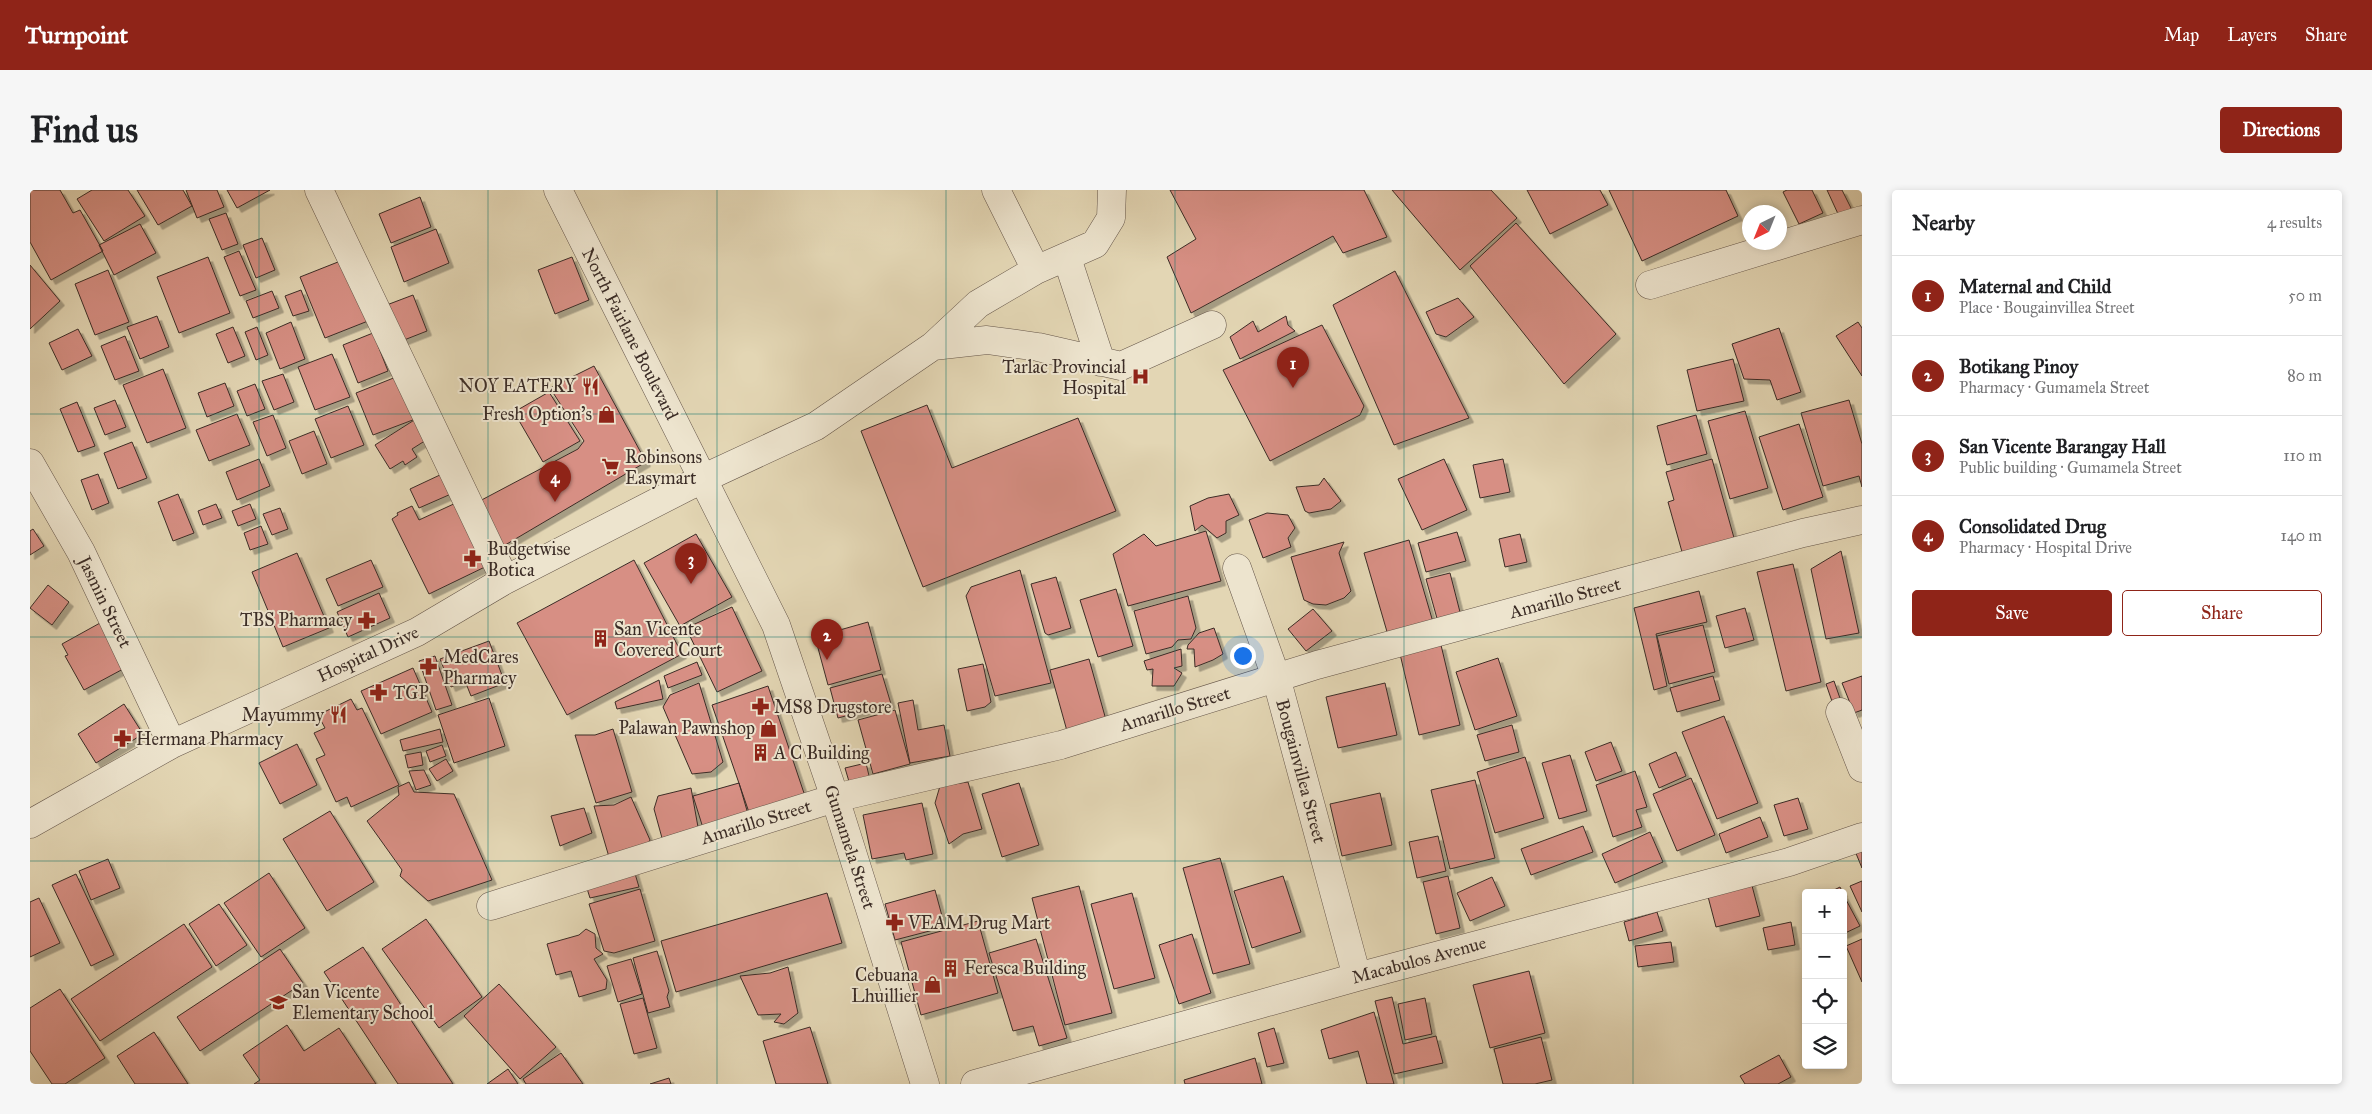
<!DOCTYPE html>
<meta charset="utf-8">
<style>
:root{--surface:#fff;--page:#f6f6f6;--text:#202124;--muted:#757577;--line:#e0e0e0;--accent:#8f2418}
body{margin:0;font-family:"IM FELL Great Primer",serif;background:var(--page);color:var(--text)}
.controls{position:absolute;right:15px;bottom:15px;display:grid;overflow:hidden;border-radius:5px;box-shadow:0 2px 8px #0003}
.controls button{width:45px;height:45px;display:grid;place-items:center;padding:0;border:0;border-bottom:1px solid var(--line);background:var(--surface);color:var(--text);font:25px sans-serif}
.compass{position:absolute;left:1712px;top:15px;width:45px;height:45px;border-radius:50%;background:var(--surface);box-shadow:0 2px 8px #0003;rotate:223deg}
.you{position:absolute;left:1212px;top:465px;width:18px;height:18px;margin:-12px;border:4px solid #fff;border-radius:50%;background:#1a73e8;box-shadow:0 0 0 8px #1a73e833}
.badge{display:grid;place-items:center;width:32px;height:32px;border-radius:50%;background:var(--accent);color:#fff;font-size:16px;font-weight:700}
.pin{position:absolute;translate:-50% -41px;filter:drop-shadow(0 1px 2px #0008)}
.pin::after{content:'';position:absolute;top:26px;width:18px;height:15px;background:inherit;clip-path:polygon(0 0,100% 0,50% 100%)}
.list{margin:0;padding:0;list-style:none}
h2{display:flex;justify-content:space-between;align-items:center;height:65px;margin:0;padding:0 20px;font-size:21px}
h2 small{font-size:16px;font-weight:400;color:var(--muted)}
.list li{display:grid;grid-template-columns:32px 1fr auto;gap:15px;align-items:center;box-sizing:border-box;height:80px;padding:0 20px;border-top:1px solid var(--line)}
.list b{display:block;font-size:19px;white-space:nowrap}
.list p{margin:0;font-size:16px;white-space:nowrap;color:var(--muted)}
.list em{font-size:16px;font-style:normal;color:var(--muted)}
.actions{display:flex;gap:10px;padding:15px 20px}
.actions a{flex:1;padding:11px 0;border:1px solid var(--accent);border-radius:5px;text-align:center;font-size:18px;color:var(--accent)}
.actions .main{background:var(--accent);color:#fff}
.icon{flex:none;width:28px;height:28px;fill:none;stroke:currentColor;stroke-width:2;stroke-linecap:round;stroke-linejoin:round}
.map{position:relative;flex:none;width:1832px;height:894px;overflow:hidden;border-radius:5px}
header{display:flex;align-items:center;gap:30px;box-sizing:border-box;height:70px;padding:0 25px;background:var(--accent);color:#fff}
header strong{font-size:24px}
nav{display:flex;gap:28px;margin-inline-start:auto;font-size:18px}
.intro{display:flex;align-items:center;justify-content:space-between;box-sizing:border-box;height:120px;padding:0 30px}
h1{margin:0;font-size:35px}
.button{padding:12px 22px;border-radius:5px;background:var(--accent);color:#fff;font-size:18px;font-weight:700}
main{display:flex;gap:30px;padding:0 30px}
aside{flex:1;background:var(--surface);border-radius:5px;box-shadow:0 2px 8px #0003}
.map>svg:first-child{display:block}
.building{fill:#d78f84;stroke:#3b2c26;filter:url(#shadow)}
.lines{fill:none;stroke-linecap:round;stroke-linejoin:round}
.minor-casing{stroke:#65564a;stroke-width:29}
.minor{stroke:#ede4ce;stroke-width:28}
.grid{fill:none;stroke:#0f766e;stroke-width:1;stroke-opacity:0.55}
.labels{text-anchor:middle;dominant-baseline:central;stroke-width:4;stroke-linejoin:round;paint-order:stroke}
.street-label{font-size:18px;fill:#3b2c26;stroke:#ede4ce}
.poi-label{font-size:18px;fill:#3b2c26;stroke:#ede4ce;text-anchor:start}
</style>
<header>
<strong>Turnpoint</strong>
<nav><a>Map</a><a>Layers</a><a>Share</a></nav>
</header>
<div class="intro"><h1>Find us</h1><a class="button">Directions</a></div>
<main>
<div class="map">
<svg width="1832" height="894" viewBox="0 0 1832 894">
<defs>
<filter id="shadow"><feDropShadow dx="4.5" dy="4.5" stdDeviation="0" flood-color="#0004"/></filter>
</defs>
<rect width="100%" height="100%" fill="#e3d6b4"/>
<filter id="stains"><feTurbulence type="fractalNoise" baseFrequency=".004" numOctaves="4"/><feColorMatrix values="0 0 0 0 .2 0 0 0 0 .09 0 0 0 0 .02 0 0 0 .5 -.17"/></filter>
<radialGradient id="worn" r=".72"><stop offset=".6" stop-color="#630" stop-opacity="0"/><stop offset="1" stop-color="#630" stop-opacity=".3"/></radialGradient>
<path class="building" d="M0,0H30L43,23L50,20L73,61L21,90L0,52Z
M62,0H98L115,26L74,51L47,9Z
M107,0H153L162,16L128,35Z
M156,0H187L194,17L167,28Z
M197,0H240L207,18Z
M1140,0H1334L1357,47L1313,63L1303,46L1161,123L1137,67L1166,49Z
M1362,0H1461L1487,28L1430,80Z
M1497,0H1570L1578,15L1520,44Z
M1579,0H1696L1708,26L1612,71Z
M1757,0H1782L1793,23L1769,34L1753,2Z
M1797,0H1812L1822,20L1809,26Z
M390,7L401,37L361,53L349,24Z
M196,23L208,54L192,60L179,29Z
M1486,33L1586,144L1534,194L1440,76Z
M110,34L126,63L84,85L69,55Z
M406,39L419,73L374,92L361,57Z
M232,48L245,80L226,88L213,55Z
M209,61L226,100L210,106L194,67Z
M178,67L200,123L149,143L127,87Z
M542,67L559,110L525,124L508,80Z
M313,70L338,131L295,148L270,87Z
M0,75L30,111L0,139Z
M78,80L99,132L65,145L45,94Z
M1365,81L1439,228L1364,255L1303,115Z
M271,100L279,121L263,126L255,106Z
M242,101L249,118L223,128L216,111Z
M383,105L397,141L369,152L354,116Z
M1428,108L1444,127L1416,147L1406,144L1396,122Z
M127,126L139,157L110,169L97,137Z
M1256,126L1258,135L1265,141L1210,169L1200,147L1223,131L1228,142Z
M261,132L275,169L250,179L236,143Z
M1828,132L1832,138V186L1806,146Z
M1292,135L1334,216L1330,225L1240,271L1193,180Z
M203,137L215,166L198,173L186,144Z
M227,137L238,165L226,170L215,142Z
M1749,138L1771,202L1747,210L1740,190L1714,189L1702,154Z
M48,139L62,166L32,180L19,153Z
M343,143L358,181L328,193L313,155Z
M95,146L109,181L85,190L71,156Z
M302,164L320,207L285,220L268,177Z
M1703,169L1714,211L1667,221L1657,180Z
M564,176L616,272L465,361L444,314L548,259L554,251L520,198Z
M133,179L156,238L117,253L93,195Z
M253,184L264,212L244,220L232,191Z
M371,185L388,228L343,245L326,203Z
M195,193L204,216L177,227L168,203Z
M225,194L235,219L217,226L207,201Z
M519,202L550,251L513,272L484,222Z
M85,210L96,237L75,245L64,218Z
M1819,210L1832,254V297L1829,286L1793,296L1771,223Z
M47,212L65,256L48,262L30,219Z
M897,215L922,278L1048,228L1086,321L893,397L831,241Z
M318,216L334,255L301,268L285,229Z
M1715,221L1738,298L1700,309L1678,231Z
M207,224L220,255L179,271L166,240Z
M243,225L256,258L237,266L223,232Z
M1666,225L1677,264L1637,275L1627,236Z
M389,227L401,247L382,259L387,267L375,275L373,271L360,279L345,255Z
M1769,234L1793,307L1753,320L1729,247Z
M284,241L297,274L272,284L259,251Z
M102,252L117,288L88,299L74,263Z
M229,269L240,296L207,310L196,282Z
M1414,269L1437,320L1392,340L1368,289Z
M1473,269L1480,302L1450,308L1443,275Z
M1682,269L1706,355L1654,369L1638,312L1644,310L1636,282Z
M68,284L79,313L62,320L51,290Z
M412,284L421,304L389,318L380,299Z
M1294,288L1311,311L1301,319L1279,323L1275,321L1266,297L1289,295Z
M148,304L164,343L143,351L128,312Z
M1199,304L1209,325L1196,331V343L1187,348L1172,335L1165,341L1160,316L1178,308Z
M428,312L459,375L399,404L362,329L368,325L367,323L382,316L389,330Z
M186,314L192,328L173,335L168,321Z
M220,314L226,329L208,336L202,321Z
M250,318L258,339L242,345L233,324Z
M1237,323L1258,325L1265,338L1258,348L1261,357L1233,368L1219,330Z
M231,336L238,354L220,360L214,343Z
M3,339L14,356L0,365V341Z
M1176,341L1191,391L1098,416L1083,364L1114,344L1126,356Z
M1427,342L1436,371L1396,382L1388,353Z
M666,344L702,407L650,436L614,373Z
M1490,344L1497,372L1475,377L1469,349Z
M1379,350L1405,439L1360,452L1334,363Z
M1314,352L1309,363L1321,401L1314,408L1296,415L1283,414L1274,410L1261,367Z
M1811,361L1829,443L1796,449L1781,379Z
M267,363L299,438L253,457L222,382Z
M341,370L353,397L308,416L296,389Z
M604,370L652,464L537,525L487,433Z
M1763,374L1791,492L1756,501L1727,382Z
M990,380L1021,493L965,506L936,406L941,397Z
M1420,383L1431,426L1408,432L1396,389Z
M1026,387L1041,438L1018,445L1015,443L1001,394Z
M18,395L39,412L22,435L0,418Z
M1086,399L1103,456L1068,467L1050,410Z
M1669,401L1677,432L1626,444L1637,496L1624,500L1604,418Z
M349,403L360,428L318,447L307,422Z
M1158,406L1166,438L1161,449L1148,450L1142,457L1116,464L1104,421Z
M702,417L732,481L687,502L656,438Z
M1715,418L1724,450L1695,458L1686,426Z
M1283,419L1302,441L1276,461L1258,439Z
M838,432L851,480L798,495L785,447Z
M70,433L95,478L54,500L35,466L38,465L32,454Z
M1673,435L1685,482L1639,494L1627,446Z
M1184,438L1193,464L1183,470L1165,477L1164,459H1157L1158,455L1169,443Z
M459,451L475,493L441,506L435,491L421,497L410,469Z
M1411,455L1430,535L1389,545L1370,464Z
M1151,459L1152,476L1144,478L1152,483L1144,496H1122L1123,479L1117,480L1114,471Z
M405,466L422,515L406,520L389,471Z
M1468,468L1487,526L1445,540L1426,482Z
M1059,469L1076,530L1037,541L1020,480Z
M667,472L672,485L638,498L634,486Z
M953,474L961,512L955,517L937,521L928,479Z
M383,478L402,522L351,544L331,501Z
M852,484L861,514L808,528L800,498Z
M1683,486L1690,510L1647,522L1640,498Z
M1832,486V520L1824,523L1812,493Z
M629,490L633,509L587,519L585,512Z
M1804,491L1813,517L1805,520L1796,494Z
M669,493L693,572L681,582L662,584L633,517L640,505Z
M1355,493L1367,545L1308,558L1296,507Z
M738,496L777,612L722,631L682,515Z
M459,508L475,556L424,573L408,525Z
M321,509L327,520L332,518L369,595L321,617L317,607L306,612L286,569L295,565L284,543L295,538L288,525Z
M883,510L888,540L914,535L920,566L880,573L868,513Z
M94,514L113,544L66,573L48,544Z
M865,520L880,574L843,584L828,530Z
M1694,526L1728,613L1687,629L1652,542Z
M1482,535L1489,562L1455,571L1447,545Z
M410,539L413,552L373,561L370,550Z
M583,539L602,602L566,613L545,545H565Z
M1581,552L1592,581L1566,591L1555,562Z
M267,554L287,595L250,614L229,573Z
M412,555L416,566L400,572L396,561Z
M391,562L393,575L378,578L375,565Z
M1646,562L1656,586L1629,598L1619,574Z
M1540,565L1557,621L1529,629L1512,573Z
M1495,567L1514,628L1465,643L1447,582Z
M416,569L423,581L407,591L399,579Z
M836,573L840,590L820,595L815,578Z
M394,580L401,595L386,600L379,581Z
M1605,581L1617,617L1606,620L1612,637L1583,647L1566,595Z
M1661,588L1685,645L1647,661L1623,604Z
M1445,590L1465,668L1420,679L1401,600Z
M379,592L384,602L424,604L462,690L398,711L370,686L372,680L337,631L369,605L368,597Z
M938,592L952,639L933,644L919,654L905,613L910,596Z
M709,593L718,624L673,638L663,606Z
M989,593L1009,655L972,667L952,604Z
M661,598L668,637L632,648L624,619L628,606Z
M1350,603L1362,655L1312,666L1300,614Z
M601,607L620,650L614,661L579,667L564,616L584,615Z
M1768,608L1778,639L1754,646L1744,615Z
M892,613L903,664L876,670L874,663L842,669L833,625Z
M554,618L562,643L530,656L521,626Z
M300,621L344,692L297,721L253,649Z
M1730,627L1738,647L1696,663L1689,644Z
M1553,636L1563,662L1501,685L1491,659Z
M1620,642L1633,672L1585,693L1572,664Z
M1408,646L1416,681L1387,688L1379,652Z
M1832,659V678L1825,661Z
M1190,668L1220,774L1183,784L1153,678Z
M78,669L90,698L61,710L49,681Z
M603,677L609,697L560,708L554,689Z
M239,683L275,738L231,767L194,713Z
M46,684L84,765L61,776L22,695Z
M1253,686L1271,742L1222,758L1204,701Z
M1418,686L1430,738L1406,744L1393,692Z
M1462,687L1475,716L1440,731L1427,703Z
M1720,688L1730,726L1686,737L1676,699Z
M1832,691V722L1820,696Z
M1049,696L1082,823L1035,835L1002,708Z
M1810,697L1813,703H1798Z
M610,699L625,751L584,763L574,761L559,714Z
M905,700L915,737L865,750L855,714Z
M797,703L812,753L646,802L631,751Z
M1102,703L1125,788L1084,799L1061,714Z
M1813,704L1830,736L1813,744Z
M9,708L30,753L0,767V712Z
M189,714L217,755L186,776L159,734Z
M1627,722L1633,741L1599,751L1594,732Z
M396,729L452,807L409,838L352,759Z
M948,731L968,803L891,825L871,752Z
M1761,732L1765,755L1738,760L1733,738Z
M154,734L182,777L70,851L41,809Z
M556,739L565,744L566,758L573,764L564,769L577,790L576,799L549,807L541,781L526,785L517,754L549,745Z
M1162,744L1181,803L1149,814L1129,755Z
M1006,749L1037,848L1009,856L1003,836L983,841L959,763Z
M1832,749V792L1816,756Z
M1641,752L1644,772L1608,777L1605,756Z
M333,757L423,894H368L294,782Z
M250,759L273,793L170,861L147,827Z
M627,761L639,801L637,807L640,817L618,823L603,768Z
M601,769L612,804L588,812L577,776Z
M758,777L768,823L754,834L744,832L751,824L728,825L710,786L740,783Z
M1499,781L1515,843L1460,858L1443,795Z
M469,794L526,857L490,889L434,826Z
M30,799L75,868L35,894H22L0,861V818Z
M1362,807L1373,854L1406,846L1413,873L1364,884L1345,811Z
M613,808L627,858L604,864L590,814Z
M1395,808L1402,844L1375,850L1368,814Z
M1344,822L1364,894H1337L1328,861L1299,869L1291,840Z
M257,835L274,861L309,838L346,894H224L230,890L213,865Z
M780,837L798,894H746L733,851Z
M1244,838L1254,873L1237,877L1228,843Z
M124,842L158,894H105L87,866Z
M1511,847L1522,890L1505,894H1473L1464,859Z
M531,863L553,894H496L493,889Z
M1749,865L1761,887L1748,894H1715L1710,886Z
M1225,868L1232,894H1155L1154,890Z
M478,879L488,894H457Z
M639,888L641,894H620Z"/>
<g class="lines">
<defs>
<path id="minor" d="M289,0L475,390
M528,0L746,435L805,608L895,894
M966,0L1006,80
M1037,68L1071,172
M1620,95L1832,30
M903,156L957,150L1008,157L1091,176L1182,135
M0,273L51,362L142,554
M1207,378L1246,487L1327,787
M1810,522L1832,578
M0,634L142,554L387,442L475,390L672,289L786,236L903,156L948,114L1006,80L1065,54L1081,28L1082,0
M461,716L805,608L1031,555L1287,475L1773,343L1832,330
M945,894L1327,787L1759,672L1832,647"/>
</defs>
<use href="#minor" class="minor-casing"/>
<use href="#minor" class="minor"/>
</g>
<path class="grid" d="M229,0V894M458,0V894M687,0V894M916,0V894M1145,0V894M1374,0V894M1603,0V894M0,224H1832M0,447H1832M0,671H1832"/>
<defs>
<symbol id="hospital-bare" viewBox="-9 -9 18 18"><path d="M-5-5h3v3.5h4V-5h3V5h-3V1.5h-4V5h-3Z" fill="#8f2418" stroke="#ede4ce" stroke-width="2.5" paint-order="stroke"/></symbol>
<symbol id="restaurant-bare" viewBox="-9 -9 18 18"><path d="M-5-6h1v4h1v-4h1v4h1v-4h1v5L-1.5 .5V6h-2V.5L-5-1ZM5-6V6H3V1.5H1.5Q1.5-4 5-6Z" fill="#8f2418" stroke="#ede4ce" stroke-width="2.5" paint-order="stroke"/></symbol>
<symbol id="shop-bare" viewBox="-9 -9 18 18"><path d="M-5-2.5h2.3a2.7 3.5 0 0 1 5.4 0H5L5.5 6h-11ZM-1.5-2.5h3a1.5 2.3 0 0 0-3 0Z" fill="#8f2418" stroke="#ede4ce" stroke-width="2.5" paint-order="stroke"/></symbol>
<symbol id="supermarket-bare" viewBox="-9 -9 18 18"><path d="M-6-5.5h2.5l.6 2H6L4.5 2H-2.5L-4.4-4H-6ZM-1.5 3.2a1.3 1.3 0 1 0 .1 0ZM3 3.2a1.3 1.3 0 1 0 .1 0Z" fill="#8f2418" stroke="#ede4ce" stroke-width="2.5" paint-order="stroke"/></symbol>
<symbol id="pharmacy-bare" viewBox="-9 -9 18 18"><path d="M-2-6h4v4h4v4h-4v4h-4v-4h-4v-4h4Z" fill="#8f2418" stroke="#ede4ce" stroke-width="2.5" paint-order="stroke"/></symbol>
<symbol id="building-bare" viewBox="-9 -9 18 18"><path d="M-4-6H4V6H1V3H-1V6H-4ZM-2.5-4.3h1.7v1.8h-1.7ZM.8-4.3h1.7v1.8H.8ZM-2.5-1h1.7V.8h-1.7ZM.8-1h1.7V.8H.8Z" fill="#8f2418" stroke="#ede4ce" stroke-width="2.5" paint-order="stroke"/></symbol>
<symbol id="school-bare" viewBox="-9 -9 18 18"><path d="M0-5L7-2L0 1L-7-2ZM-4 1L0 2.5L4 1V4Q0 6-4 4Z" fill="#8f2418" stroke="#ede4ce" stroke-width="2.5" paint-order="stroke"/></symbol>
</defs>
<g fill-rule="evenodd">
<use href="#hospital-bare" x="1098" y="174" width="25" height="25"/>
<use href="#restaurant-bare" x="548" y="184" width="25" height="25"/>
<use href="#shop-bare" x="564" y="212" width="25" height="25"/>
<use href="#supermarket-bare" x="568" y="264" width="25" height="25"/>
<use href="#pharmacy-bare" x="430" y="356" width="25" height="25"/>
<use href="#pharmacy-bare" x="324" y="418" width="25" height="25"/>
<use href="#building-bare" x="558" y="436" width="25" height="25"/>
<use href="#pharmacy-bare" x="386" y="464" width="25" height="25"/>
<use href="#pharmacy-bare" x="336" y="490" width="25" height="25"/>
<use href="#pharmacy-bare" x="718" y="504" width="25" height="25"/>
<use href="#restaurant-bare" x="296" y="512" width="25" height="25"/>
<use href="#shop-bare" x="726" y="526" width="25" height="25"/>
<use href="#pharmacy-bare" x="80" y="536" width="25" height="25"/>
<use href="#building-bare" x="718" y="550" width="25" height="25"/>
<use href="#pharmacy-bare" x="852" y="720" width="25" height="25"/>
<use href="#building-bare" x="908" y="766" width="25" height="25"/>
<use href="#shop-bare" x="890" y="782" width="25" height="25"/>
<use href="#school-bare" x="236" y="800" width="25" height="25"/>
</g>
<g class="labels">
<g class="street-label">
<text transform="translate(600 144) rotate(63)">North Fairlane Boulevard</text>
<text transform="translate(1535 408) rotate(-15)">Amarillo Street</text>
<text transform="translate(75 412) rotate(64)">Jasmin Street</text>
<text transform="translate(338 464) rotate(-25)">Hospital Drive</text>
<text transform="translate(1145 519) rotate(-17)">Amarillo Street</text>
<text transform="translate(1271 581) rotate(75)">Bougainvillea Street</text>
<text transform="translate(726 632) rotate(-17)">Amarillo Street</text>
<text transform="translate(820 657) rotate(72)">Gumamela Street</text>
<text transform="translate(1389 770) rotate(-15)">Macabulos Avenue</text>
</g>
<g class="poi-label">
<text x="1096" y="177" text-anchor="end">Tarlac Provincial<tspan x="1096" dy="21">Hospital</tspan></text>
<text x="546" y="196" text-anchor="end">NOY EATERY</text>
<text x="562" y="224" text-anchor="end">Fresh Option's</text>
<text x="595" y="267">Robinsons<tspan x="595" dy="21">Easymart</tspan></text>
<text x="457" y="359">Budgetwise<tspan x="457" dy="21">Botica</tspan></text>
<text x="322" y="430" text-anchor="end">TBS Pharmacy</text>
<text x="584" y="439">San Vicente<tspan x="584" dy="21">Covered Court</tspan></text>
<text x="413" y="467">MedCares<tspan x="413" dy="21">Pharmacy</tspan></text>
<text x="363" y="503">TGP</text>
<text x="744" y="517">MS8 Drugstore</text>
<text x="294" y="525" text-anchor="end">Mayummy</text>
<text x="725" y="538" text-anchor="end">Palawan Pawnshop</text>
<text x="106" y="549">Hermana Pharmacy</text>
<text x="744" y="563">A C Building</text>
<text x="878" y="733">VEAM Drug Mart</text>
<text x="934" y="778">Feresca Building</text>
<text x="888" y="785" text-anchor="end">Cebuana<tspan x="888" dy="21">Lhuillier</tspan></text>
<text x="262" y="802">San Vicente<tspan x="262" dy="21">Elementary School</tspan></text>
</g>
</g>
<rect width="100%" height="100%" filter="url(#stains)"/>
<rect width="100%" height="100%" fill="url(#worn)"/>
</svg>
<div class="controls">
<button>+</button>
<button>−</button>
<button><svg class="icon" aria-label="locate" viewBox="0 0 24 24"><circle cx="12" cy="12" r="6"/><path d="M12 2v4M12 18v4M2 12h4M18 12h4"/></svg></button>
<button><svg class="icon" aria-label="layers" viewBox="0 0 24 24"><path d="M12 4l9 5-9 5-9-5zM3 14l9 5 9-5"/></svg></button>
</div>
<svg class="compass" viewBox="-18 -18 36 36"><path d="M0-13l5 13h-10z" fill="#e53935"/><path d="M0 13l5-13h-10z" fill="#757577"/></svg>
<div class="you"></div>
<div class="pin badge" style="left:1263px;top:198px">1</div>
<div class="pin badge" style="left:797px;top:470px">2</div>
<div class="pin badge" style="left:661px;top:394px">3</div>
<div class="pin badge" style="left:525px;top:312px">4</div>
</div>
<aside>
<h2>Nearby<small>4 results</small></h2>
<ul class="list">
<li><span class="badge">1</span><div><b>Maternal and Child</b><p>Place · Bougainvillea Street</p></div><em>50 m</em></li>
<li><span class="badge">2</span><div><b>Botikang Pinoy</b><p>Pharmacy · Gumamela Street</p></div><em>80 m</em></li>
<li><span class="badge">3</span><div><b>San Vicente Barangay Hall</b><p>Public building · Gumamela Street</p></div><em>110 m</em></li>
<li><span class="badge">4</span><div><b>Consolidated Drug</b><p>Pharmacy · Hospital Drive</p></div><em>140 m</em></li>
</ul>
<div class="actions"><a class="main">Save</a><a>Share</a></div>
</aside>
</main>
